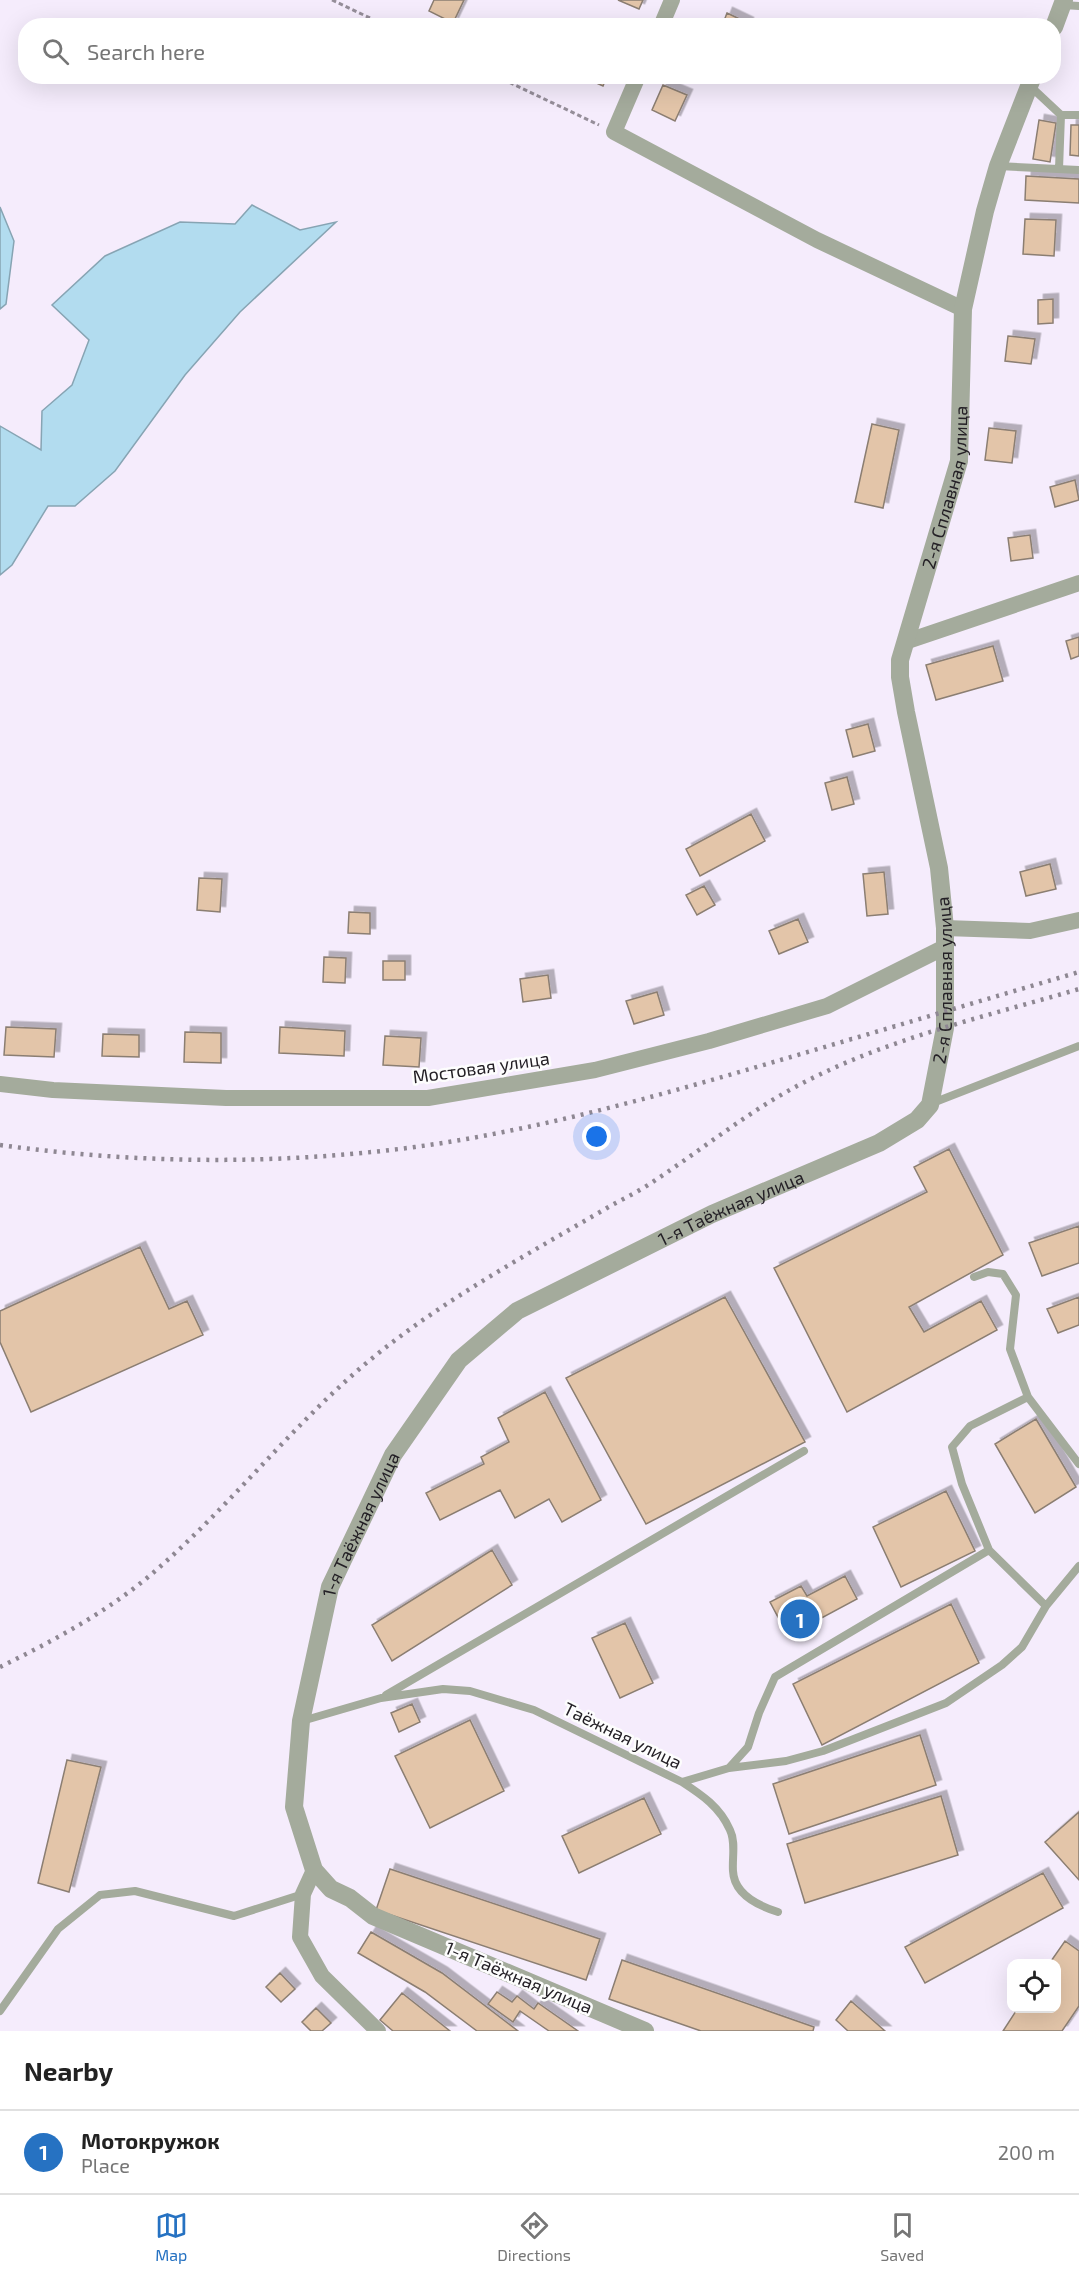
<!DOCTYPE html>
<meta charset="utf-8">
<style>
:root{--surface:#fff;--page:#f2f2f2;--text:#222;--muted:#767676;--line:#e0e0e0;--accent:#2672c2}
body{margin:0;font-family:"Exo 2",sans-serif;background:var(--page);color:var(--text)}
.controls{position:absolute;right:18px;bottom:18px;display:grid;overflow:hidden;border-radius:12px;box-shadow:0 6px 24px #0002}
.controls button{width:54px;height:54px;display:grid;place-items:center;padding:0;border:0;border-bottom:2px solid var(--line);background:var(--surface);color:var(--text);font:30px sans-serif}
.you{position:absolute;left:597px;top:1137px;width:21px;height:21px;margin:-15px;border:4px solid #fff;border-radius:50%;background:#1a73e8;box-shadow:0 0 0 9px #1a73e833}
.badge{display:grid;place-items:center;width:39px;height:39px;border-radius:50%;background:var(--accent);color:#fff;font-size:20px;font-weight:700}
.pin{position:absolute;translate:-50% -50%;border:3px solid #fff;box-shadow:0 2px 6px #0006}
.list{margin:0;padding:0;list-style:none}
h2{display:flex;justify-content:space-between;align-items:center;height:78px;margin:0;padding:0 24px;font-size:26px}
h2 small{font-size:20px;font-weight:400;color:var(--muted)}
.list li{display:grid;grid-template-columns:39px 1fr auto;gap:18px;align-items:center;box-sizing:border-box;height:84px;padding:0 24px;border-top:2px solid var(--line)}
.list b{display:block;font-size:22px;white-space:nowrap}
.list p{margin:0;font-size:20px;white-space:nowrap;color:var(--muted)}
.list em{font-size:20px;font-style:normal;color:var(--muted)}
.icon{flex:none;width:33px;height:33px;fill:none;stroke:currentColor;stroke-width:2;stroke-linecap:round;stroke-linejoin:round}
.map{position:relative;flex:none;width:1079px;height:2031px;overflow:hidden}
.search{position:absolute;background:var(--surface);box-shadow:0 6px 24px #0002;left:18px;right:18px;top:18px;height:66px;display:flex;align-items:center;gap:15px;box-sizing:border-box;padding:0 21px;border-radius:24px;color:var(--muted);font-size:22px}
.sheet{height:162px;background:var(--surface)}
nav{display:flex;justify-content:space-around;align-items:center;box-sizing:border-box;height:84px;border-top:2px solid var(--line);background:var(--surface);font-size:16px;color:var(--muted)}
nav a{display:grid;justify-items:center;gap:3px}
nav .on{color:var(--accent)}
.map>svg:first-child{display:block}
.water{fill:#b2dcef;stroke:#87a4b3;stroke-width:1.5}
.building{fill:#e3c5a9;stroke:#8b7e72;stroke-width:1.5;filter:url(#shadow)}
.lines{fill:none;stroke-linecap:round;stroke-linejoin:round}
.path{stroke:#958e99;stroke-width:3;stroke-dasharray:4.5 3;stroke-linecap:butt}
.service{stroke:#a4ab9c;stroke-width:8}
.minor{stroke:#a4ab9c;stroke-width:16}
.tertiary{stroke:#a4ab9c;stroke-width:18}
.rail{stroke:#8e8792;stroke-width:4.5;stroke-dasharray:3 6;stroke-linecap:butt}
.labels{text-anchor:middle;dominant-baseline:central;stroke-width:5;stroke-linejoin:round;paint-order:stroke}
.street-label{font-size:18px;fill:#242026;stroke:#fdfdfd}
</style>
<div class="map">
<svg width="1079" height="2031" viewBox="0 0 1079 2031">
<defs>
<filter id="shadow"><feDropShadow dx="5.5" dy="-5.5" stdDeviation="0" flood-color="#0004"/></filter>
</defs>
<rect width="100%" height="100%" fill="#f5ecfc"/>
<path class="water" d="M252,205L300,230L336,222L240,312L185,375L115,471L75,506H48L12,565L0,575V426L41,450L42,411L72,385L89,340L52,305L105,256L180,222L235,224Z
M0,207L14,241L6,304L0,309Z"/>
<path class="building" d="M434,0H464L453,23L429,11Z
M618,0H643L639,9Z
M727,13L748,23L747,26H722Z
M581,76H607L603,86Z
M663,85L687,95L675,121L652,110Z
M1039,120L1056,123L1050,162L1033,159Z
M1071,125H1079V156L1070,155Z
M1026,176L1079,179V203L1025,200Z
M1025,219L1056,220L1054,256L1023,254Z
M1053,299V323L1038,324V300Z
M1008,336L1035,339L1031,364L1005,361Z
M872,424L899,430L883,508L855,502Z
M989,428L1016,431L1012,463L985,460Z
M1075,480L1079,500L1055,507L1050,487Z
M1030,535L1033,558L1011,561L1008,538Z
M1079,637V656L1071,659L1066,641Z
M993,646L1003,681L936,700L926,665Z
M868,724L875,751L853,757L846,730Z
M847,777L854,804L832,810L825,783Z
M751,814L765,841L700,876L686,849Z
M1050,864L1056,889L1026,896L1020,872Z
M884,872L888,914L867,916L863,874Z
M199,878L222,879L220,912L197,910Z
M704,886L715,905L697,915L686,895Z
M349,912L370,913V934L348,933Z
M798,919L808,942L779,954L769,931Z
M324,957L346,958L345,983L323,982Z
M383,961H405V980H383Z
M548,975L551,998L523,1002L520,979Z
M657,992L664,1015L634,1024L626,1001Z
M6,1027L56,1029L54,1057L4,1055Z
M280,1027L345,1031L344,1056L279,1053Z
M185,1032L221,1033V1063L184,1062Z
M103,1034L139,1035V1057L102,1056Z
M385,1036L421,1038L419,1067L383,1065Z
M949,1149L1003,1255L909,1307L924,1332L981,1301L997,1330L847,1412L774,1268L927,1192L914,1167Z
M1079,1226V1263L1042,1276L1029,1243Z
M140,1247L169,1309L187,1301L203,1335L31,1412L0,1342V1311Z
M725,1297L805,1442L646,1524L566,1378Z
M1079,1297V1325L1058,1333L1047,1309Z
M545,1392L601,1500L562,1522L549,1499L515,1518L500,1490L440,1520L426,1493L484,1464L481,1457L509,1442L498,1418Z
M1036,1419L1076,1487L1035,1513L995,1444Z
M946,1491L975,1551L901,1587L873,1527Z
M492,1550L512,1585L392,1661L372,1625Z
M845,1576L857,1599L788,1636L770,1602L801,1586L807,1596Z
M951,1604L979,1663L822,1745L793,1684Z
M625,1623L653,1683L620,1698L592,1638Z
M412,1704L420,1722L399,1732L391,1713Z
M470,1720L504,1791L430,1828L395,1756Z
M920,1735L936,1785L789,1834L773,1784Z
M67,1760L101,1767L69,1892L38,1883Z
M941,1796L958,1855L805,1903L787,1844Z
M644,1798L661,1834L579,1873L562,1836Z
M1079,1812V1880L1045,1842Z
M390,1869L600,1939L586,1980L376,1910Z
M1043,1873L1063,1908L925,1983L905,1947Z
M371,1932L442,1973L518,2031H477L425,1992L358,1953Z
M1065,1941L1079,1951V2006L1062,2031H1003L1018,2008H1056V1964H1049Z
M622,1960L814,2027L813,2031H701L609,1999Z
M280,1973L295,1989L281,2002L266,1987Z
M497,1992L512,2002L517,1996L534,2009L538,2003L578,2031H549L520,2011L513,2022L488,2004Z
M402,1993L450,2031H393L380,2020Z
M851,2001L885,2031H848L836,2020Z
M316,2008L331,2023L322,2031H311L302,2022Z"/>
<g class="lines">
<path class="path" d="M332,0L387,26
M496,76L599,125"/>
<path class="service" d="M1063,5L1079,6
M1030,86L1061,115H1079
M998,166L1079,170
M1059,169L1061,115
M930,1104L1079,1046
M974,1277L988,1272L1003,1274L1016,1295L1010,1349L1028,1397L1079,1464
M1028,1397L970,1426L952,1447L962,1484L989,1550L1046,1606
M386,1695L804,1451
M302,1721L381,1698L443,1689L470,1691L534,1710L682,1782L729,1768L748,1747L759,1713L775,1677L989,1550
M729,1768L786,1761L823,1751L946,1703L1002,1665L1022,1647L1046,1606L1079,1566
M682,1782C702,1795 720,1807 730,1830C736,1842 732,1858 733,1871C734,1894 759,1906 778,1912
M0,2011L58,1929L100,1895L135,1891L234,1916L303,1894"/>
<path class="minor" d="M661,26L672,0
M638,76L614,132L817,240L963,309
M905,642L1079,583
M945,928L1030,931L1079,920
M0,1084L53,1090L226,1098H428L595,1070L709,1041L827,1006L945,947
M314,1870L303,1894L300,1937L322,1976L378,2031"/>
<g class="tertiary">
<path d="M1054,27L1064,0"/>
<path id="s1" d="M645,2031L373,1916L350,1898L331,1889L314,1870L294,1807L301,1721L330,1587L393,1455L459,1360L517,1311L712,1214L879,1143L917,1120L930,1105L945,1028V928L939,868L906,712L900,677V660L959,461L963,309L985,211L998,166L1033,76"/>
</g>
<path class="rail" d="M0,1145C138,1164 277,1165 415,1147C532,1131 647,1099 760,1066C866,1035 973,1003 1079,972
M0,1667C53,1641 109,1611 154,1572C226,1510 285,1434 357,1371C433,1305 525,1256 612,1205C627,1197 643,1189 657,1179C704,1148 748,1112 797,1086C885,1039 984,1017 1079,989"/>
</g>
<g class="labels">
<g class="street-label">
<text stroke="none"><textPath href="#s1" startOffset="2092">2-я Сплавная улица</textPath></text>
<text stroke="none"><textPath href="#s1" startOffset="1588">2-я Сплавная улица</textPath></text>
<text transform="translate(481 1067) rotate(-8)">Мостовая улица</text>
<text stroke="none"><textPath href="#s1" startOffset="1236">1-я Таёжная улица</textPath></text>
<text stroke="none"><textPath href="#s1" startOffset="730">1-я Таёжная улица</textPath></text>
<text transform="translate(623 1735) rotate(26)">Таёжная улица</text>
<text transform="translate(519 1977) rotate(23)">1-я Таёжная улица</text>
</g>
</g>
</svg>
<div class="controls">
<button><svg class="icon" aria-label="locate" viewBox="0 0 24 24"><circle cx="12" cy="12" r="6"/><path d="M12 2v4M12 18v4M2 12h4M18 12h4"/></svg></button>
</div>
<div class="you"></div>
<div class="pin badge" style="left:800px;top:1619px">1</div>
<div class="search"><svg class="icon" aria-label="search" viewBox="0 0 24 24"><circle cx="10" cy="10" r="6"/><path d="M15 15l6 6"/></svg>Search here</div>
</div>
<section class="sheet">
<h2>Nearby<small></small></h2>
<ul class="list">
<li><span class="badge">1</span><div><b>Мотокружок</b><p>Place</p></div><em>200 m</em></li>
</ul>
</section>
<nav>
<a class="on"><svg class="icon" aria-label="map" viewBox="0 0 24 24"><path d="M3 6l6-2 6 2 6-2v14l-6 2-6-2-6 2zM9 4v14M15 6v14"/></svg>Map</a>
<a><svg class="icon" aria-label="directions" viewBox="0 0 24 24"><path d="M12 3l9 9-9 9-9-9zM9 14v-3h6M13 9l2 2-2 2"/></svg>Directions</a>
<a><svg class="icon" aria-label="saved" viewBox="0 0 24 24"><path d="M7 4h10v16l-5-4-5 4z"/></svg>Saved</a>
</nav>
